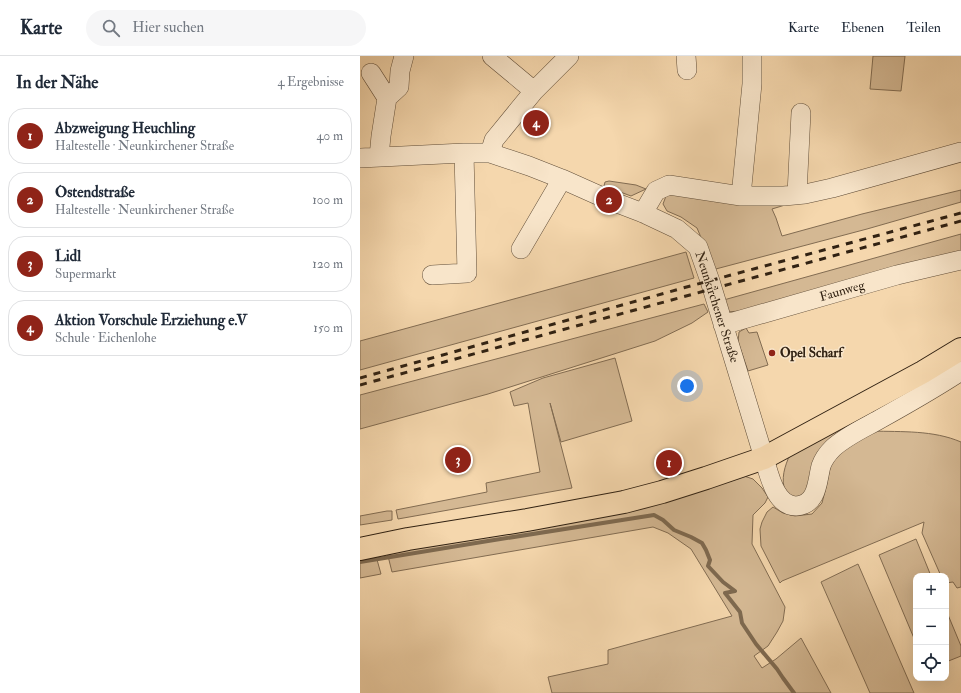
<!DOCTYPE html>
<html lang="de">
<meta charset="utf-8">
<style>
:root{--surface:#fff;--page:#f6f6f7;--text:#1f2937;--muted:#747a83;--line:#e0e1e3;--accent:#8f2418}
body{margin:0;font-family:"IM FELL Double Pica",serif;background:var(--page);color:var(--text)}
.controls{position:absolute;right:12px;bottom:12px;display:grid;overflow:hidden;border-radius:8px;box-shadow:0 4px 16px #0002}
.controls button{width:36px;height:36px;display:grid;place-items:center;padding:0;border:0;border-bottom:1px solid var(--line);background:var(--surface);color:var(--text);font:20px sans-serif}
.you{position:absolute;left:327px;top:330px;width:14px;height:14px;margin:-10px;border:3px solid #fff;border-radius:50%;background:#1a73e8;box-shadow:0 0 0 6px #1a73e833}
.badge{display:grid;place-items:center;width:26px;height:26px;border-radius:50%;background:var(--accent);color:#fff;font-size:13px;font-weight:700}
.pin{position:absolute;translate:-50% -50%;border:2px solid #fff;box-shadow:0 1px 4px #0006}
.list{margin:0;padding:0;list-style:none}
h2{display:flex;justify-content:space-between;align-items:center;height:52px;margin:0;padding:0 16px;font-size:17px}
h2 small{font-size:13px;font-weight:400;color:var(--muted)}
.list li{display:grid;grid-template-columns:26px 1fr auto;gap:12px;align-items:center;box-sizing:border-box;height:56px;margin:0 8px 8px;padding:0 8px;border:1px solid var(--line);border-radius:16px}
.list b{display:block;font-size:15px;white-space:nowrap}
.list p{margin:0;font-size:13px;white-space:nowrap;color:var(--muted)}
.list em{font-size:13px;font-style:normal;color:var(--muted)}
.icon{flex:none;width:22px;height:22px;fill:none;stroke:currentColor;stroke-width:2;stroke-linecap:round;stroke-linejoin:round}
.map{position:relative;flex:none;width:601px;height:637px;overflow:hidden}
header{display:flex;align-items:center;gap:24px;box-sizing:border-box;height:56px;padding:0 20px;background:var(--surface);border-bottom:1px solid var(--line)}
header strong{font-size:19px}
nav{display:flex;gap:22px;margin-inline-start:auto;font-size:14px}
.search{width:280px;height:36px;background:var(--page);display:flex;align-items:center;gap:10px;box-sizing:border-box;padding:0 14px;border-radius:22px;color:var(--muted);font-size:15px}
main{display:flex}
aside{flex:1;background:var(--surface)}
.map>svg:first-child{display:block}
.green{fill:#d4b893;stroke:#826c52}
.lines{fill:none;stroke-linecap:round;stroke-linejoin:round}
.stream{stroke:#7e694f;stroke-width:4}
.minor-casing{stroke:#614e39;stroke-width:20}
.major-casing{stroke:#302112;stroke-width:24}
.minor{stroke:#f8e5ca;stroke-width:19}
.major{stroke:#f5d7ad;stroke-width:22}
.rail{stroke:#302112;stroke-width:3;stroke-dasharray:7 7;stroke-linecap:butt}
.poi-dot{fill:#8f2418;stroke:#f8e5ca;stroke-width:1.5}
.labels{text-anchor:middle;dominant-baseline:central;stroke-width:3;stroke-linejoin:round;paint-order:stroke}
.street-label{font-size:13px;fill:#302112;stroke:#f8e5ca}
.poi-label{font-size:13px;font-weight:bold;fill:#302112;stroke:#f8e5ca;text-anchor:start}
</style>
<header>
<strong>Karte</strong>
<div class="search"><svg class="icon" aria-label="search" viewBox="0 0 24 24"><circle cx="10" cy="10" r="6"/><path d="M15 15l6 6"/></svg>Hier suchen</div>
<nav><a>Karte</a><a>Ebenen</a><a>Teilen</a></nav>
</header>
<main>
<aside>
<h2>In der Nähe<small>4 Ergebnisse</small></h2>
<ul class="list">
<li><span class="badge">1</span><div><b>Abzweigung Heuchling</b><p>Haltestelle · Neunkirchener Straße</p></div><em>40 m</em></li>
<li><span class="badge">2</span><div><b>Ostendstraße</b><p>Haltestelle · Neunkirchener Straße</p></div><em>100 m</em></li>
<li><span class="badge">3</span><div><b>Lidl</b><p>Supermarkt</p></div><em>120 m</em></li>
<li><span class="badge">4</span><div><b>Aktion Vorschule Erziehung e.V</b><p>Schule · Eichenlohe</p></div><em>150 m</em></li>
</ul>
</aside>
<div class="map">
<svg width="601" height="637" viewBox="0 0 601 637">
<rect width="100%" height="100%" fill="#f5d7ad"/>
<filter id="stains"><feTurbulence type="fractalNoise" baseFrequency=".005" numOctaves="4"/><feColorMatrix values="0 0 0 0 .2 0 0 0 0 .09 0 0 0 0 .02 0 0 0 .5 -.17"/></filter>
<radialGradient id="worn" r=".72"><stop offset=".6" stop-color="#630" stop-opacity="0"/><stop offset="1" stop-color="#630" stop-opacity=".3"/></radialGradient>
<path class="green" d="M513,0H545L541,35L510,33Z
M249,125L276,129L286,133L271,140L244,130L245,126Z
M601,134V146L507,173L352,214L345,191L337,172L321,161L307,155L303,148L306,140L313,137L425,149L412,153L416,162L422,180L502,158Z
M601,178V196L380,255L366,256L360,245Z
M326,196L334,222L0,314V285Z
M344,248L348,256L332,267L295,285L128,338L0,373V339Z
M386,272L389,277L397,276L408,309L388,315L378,286L379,276Z
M601,300L480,383L443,441L435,442L429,440C427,437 425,434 424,431C421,418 427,405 432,394Z
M255,302L272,365L201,386L190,347L212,432L38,463L36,454L127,436L126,427L180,416L168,347L154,350L150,336L183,322Z
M512,375C542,376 573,374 601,386V531L597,532L593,526L586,527V520H581L562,477L564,466L422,525L420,527L401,490L400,473L402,466L407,456L413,451L423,457L435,460L452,458L462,447L466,431L472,403Z
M381,419L393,423L402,432L408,441L405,447L393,459L392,488L425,551L423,565L417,576L408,590L394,600L402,612L416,603L441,582L471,637H192L188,621L248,608V594L372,560L331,493L308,477L293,471L32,516L27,496Z
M27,455H32V464L0,469V460Z
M556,483L571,520H556V587L519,499Z
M0,500H16L21,518L0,522Z
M498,508L554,637H510L461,526Z
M586,554L601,590V600L586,606Z"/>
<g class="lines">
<path class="stream" d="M0,506L128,485L294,459L303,464L314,474L331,481L342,487L346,494L350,504L348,510L363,526L375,535L365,537L380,556L382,567L396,588L417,613L423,622L434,637"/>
<defs>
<path id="minor" d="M132,0L174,35
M326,0L327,14
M11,17L27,42
M130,97L134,84L174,35L209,0
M19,101L21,80L27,42L39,31L40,15L44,0
M0,102L104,97H130L169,110L202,123L249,144L283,157L317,173L338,191L350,225L404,402C409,418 415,450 436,450C458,449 457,425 461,410C463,404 468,397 473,392C486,380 504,372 520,363C547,348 575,332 601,315
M437,138L441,57
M381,140L392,28V0
M283,157L296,135L309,129L381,140H424L445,138L472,132L601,96
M161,193L202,123
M72,219L107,217L104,97
M363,269L537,219L601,204"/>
<path id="major" d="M0,493L48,483L167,464L264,446L302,436L346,422L404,402L563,316L601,293"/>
</defs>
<use href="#minor" class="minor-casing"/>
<use href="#major" class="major-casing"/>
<use href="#minor" class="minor"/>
<use href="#major" class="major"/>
<path class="rail" d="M0,322L323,232L601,157
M0,329L601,165"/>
</g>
<circle class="poi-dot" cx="412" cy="297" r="4"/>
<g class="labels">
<g class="street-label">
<text transform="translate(482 235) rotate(-16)">Faunweg</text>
<text transform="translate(357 251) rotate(72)">Neunkirchener Straße</text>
</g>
<g class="poi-label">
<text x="420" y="297">Opel Scharf</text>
</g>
</g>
<rect width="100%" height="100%" filter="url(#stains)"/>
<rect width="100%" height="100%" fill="url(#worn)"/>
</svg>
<div class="controls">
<button>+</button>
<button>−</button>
<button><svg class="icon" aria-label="locate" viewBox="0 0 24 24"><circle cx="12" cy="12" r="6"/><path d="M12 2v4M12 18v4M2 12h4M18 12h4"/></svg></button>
</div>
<div class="you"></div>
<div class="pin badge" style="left:309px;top:407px">1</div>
<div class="pin badge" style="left:249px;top:144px">2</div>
<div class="pin badge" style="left:98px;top:404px">3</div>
<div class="pin badge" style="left:176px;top:67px">4</div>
</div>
</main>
